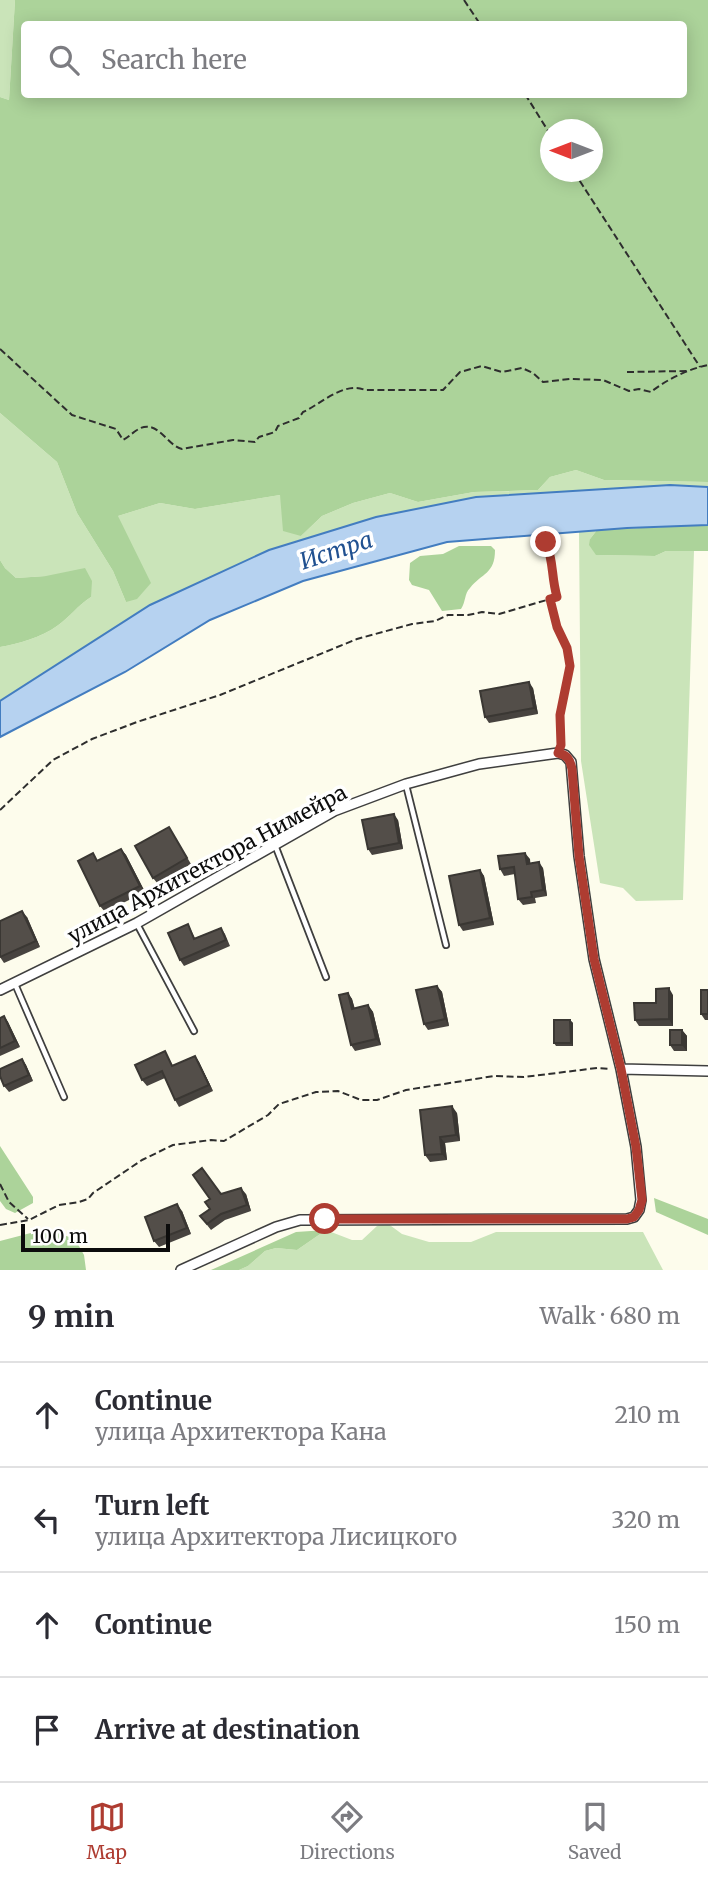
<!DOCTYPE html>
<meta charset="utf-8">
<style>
:root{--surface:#fff;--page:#f2f2f3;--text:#2b2b33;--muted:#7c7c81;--line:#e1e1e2;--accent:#ae3c31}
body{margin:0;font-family:Merriweather,serif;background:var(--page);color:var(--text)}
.compass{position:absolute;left:540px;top:119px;width:63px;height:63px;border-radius:50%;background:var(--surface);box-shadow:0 4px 18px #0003;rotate:270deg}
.scale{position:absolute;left:21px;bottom:18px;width:149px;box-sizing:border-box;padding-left:7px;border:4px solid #0c0c0c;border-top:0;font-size:19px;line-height:24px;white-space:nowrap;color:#0c0c0c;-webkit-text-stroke:5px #fff;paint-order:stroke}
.stop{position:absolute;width:21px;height:21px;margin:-16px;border:5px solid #ae3c31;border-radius:50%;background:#fff}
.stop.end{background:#ae3c31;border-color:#fff;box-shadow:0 2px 7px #0008}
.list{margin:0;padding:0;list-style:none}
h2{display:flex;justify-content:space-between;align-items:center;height:91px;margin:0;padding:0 28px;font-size:30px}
h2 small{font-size:23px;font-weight:400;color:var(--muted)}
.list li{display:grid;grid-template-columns:46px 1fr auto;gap:21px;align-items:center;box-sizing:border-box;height:105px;padding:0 28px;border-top:2px solid var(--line)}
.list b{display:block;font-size:26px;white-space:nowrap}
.list p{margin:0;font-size:23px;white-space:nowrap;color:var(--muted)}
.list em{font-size:23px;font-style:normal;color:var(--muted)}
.icon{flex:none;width:38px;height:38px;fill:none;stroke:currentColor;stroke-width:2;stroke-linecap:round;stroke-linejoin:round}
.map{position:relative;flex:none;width:708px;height:1270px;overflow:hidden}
.search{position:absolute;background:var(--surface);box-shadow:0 4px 18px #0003;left:21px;right:21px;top:21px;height:77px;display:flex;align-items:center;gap:18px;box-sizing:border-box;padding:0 24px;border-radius:7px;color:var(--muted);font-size:26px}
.sheet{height:511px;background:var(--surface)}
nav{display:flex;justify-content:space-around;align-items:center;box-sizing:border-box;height:98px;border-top:2px solid var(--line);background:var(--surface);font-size:19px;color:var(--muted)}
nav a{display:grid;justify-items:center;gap:4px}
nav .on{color:var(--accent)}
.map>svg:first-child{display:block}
.green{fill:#cae4b9}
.forest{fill:#acd39a;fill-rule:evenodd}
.water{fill:#b6d2f0;stroke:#437dc0;stroke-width:2}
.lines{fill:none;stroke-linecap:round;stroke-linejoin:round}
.lane-casing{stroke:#3f3f3f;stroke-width:8}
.street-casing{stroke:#3f3f3f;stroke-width:12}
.path{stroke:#2e2e2e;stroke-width:2;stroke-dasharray:7 3.5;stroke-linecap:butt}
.lane{stroke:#fff;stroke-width:4.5}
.street{stroke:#fff;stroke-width:9}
.wall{fill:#47433f}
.shaded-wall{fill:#3a3733}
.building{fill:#534e49;stroke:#3a3733;stroke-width:2}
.route{stroke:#ae3c31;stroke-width:9}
.labels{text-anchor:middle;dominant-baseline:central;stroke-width:7;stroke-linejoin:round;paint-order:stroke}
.street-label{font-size:21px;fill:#0c0c0c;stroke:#fff}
.water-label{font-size:23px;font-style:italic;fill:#215191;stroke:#fff}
</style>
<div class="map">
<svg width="708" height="1270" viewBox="0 0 708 1270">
<rect width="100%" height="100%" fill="#fdfcec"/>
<path class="green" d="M0,0H15L9,100L0,97Z
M0,413L57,462L77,513L113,571L126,602L118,516L160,503L195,509L280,495L301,536L322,516L353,503L390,493L418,502L474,492L538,490L550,477L576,470L604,480L708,482V487L670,485L476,497L376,517L269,550L150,605L0,701V647C18,644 42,637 57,626C70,617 78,605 91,597L46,576L16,578L5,568L0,560Z
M597,530L590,539L597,555L655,556L666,551H694L683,900L636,901L623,888L600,883L581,761L579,531Z
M387,1223L402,1234L429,1242H471L496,1232H643L663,1270H239L248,1266L265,1251L276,1248L297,1250L326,1230L352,1240H362L377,1226Z"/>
<path class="forest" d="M15,0H708V482L604,480L576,470L550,477L538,490L474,492L418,502L390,493L353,503L322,516L301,536L283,531L280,495L195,509L160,503L118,516L151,583L137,599L126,602L113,571L77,513L57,462L0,413V97L9,100ZM24,24H684V94H24ZM550,130H592V172H550Z
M708,525V551H666L655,556L596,555L589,545L590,539L597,530Z
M459,546H491L495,550C495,574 482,573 470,588C464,594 466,602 461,609L442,611L429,590L412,585L409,580L410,563L420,556L443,554Z
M0,560L5,568L16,578L46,576L85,568L92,581L91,597C78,605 70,617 57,626C42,637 18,644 0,647Z
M0,1146L33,1197V1203L15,1213L6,1209L0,1201Z
M654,1198L708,1219V1235L656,1212Z
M46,1229L75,1239L84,1255L86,1270H0V1241Z
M326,1230L297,1250L276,1248L265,1251L248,1266L239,1270H211L296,1232Z"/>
<path class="water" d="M670,485L708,487V525L627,528L447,542L303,581L210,620L125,672L0,737V701L150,605L269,550L376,517L476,497Z"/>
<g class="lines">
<defs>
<path id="lane" d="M406,785L446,945
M275,845L326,977
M137,924L194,1031
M15,984L64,1097"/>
<path id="street" d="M0,990L137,923L334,811L406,784L479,764L558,753L565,755L571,762L579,856L594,959L621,1069L636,1147L641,1200L639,1210L634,1217L627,1219L300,1220L276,1227L181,1270
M621,1069L708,1071"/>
</defs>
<use href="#lane" class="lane-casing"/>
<use href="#street" class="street-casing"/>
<path class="path" d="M464,0L480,24
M525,94L550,134
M574,172L700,367
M0,349L72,415L116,429L123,440C129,437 132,433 137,430C157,417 167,446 182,449L233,440L255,442L259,437L275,432L278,426L299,418L303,412C321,404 344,381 365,390H443L460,372L482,366L502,372L522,368L533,373L543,382L570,379L603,380L629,391L639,389L651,392C667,379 689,369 708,365
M627,372L687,371
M551,601L557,627L567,648L570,666L560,715L561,745
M0,810L53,760L92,739L137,722L220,695L357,639L412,624L435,621L448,615H468L482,612L499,614L557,597C552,577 554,561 546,542
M0,1184L9,1202L28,1219
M0,1225L29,1220L59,1205L79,1202L88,1199L93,1193L142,1160L173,1145L211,1140L224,1141L268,1115L279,1104L316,1092L338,1091L361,1100H377L406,1090L494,1076L524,1077L597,1068L610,1069"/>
<use href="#lane" class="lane"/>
<use href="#street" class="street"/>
</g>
<path class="wall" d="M533,688L538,714L489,723L485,717Z
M398,820L403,849L372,855L368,849Z
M169,827L191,864L158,884L153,878Z
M121,849L126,855L145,892L105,912L100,906L98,861Z
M530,859V863L543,868L547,896L535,898L536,903L523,905L518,899L515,874L504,876L500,869Z
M480,870L484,876L494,925L463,931L459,925Z
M27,917L40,947L4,963L0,957Z
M188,924L195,938L221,928L225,934L230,946L184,966L180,960Z
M437,986L442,992L449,1026L428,1030L424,1024Z
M708,990V1020H705L701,1014Z
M348,993L352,999L355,1009L368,1005L373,1012L381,1045L355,1051L351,1045Z
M673,995V1026H639L635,1020L656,1003Z
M4,1016L8,1022L20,1047L0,1056V1018Z
M570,1020L573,1023V1046H556L554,1043Z
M682,1030L687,1036V1051H674L670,1045Z
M165,1051L173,1066L195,1056L199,1062L213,1091L179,1107L175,1100L165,1078L147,1086L142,1080Z
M22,1059L26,1065L33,1081L9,1092L4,1086Z
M457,1113L460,1141L445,1143L447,1160L430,1162L425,1155Z
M221,1194H246L251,1211L225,1220L211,1230L200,1216L210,1209Z
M182,1211L191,1234L159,1247L154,1241Z"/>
<path class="shaded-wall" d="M529,682L533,688L538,714L534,708Z
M394,814L398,820L403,849L399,843Z
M121,849L126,855L145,892L140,886Z
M525,853L530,859L531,870L527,864Z
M539,862L543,868L547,896L543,890Z
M480,870L484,876L494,925L490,918Z
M22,911L27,917L40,947L36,941Z
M437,986L442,992L449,1026L445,1019Z
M669,988L673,995V1026L669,1019Z
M348,993L352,999L356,1015L352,1009Z
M368,1005L373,1012L381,1045L376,1039Z
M4,1016L8,1022L20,1047L15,1041Z
M570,1020L573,1023V1046L571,1043Z
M682,1030L687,1036V1051L682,1045Z
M195,1056L199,1062L213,1091L209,1085Z
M22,1059L26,1065L33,1081L29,1075Z
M452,1106L457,1113L460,1141L456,1135Z
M440,1137L445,1143L447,1160L442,1154Z
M241,1188L246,1194L251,1211L247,1205Z
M177,1204L182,1211L191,1234L187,1228Z"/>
<path class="building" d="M529,682L534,708L485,717L480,691Z
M394,814L399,843L368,849L362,820Z
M169,827L187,858L153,878L135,846Z
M121,849L140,886L100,906L78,861L93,853L97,861Z
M525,853L527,864L539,862L543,890L531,892L532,897L518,899L514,867L500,869L498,856Z
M480,870L490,918L459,925L449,876Z
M22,911L36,941L0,957V921Z
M188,924L194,939L221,928L226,940L180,960L168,933Z
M437,986L445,1019L424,1024L416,990Z
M669,988V1019L635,1020L634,1003H656V989Z
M701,990H708V1014H701Z
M348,993L352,1009L368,1005L376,1039L351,1045L339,995Z
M4,1016L15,1041L0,1048V1018Z
M554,1020H570L571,1043H554Z
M670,1030H682V1045H670Z
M165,1051L172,1066L195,1056L209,1085L175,1100L162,1071L142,1080L135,1065Z
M22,1059L29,1075L4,1086L0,1076V1069Z
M452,1106L456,1135L440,1137L442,1154L425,1155L420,1110Z
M202,1168L221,1194L241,1188L247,1205L221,1214L207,1224L200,1216L210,1209L205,1202L210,1199L193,1175Z
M177,1204L187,1228L154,1241L145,1217Z"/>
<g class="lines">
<path class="route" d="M325,1219H627L634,1217L639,1210L642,1200L636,1147L621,1069L594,959L579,856L572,769C570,759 567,755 558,753L561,745L560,715L570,666L567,648L557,627L550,599L557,597C551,576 554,562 546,542"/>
</g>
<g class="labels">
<g class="street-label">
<text transform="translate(207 864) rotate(-28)">улица Архитектора Нимейра</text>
</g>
<g class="water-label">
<text transform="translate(336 550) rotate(-18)">Истра</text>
</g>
</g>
</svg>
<svg class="compass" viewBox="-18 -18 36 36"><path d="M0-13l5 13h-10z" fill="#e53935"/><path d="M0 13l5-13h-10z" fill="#7c7c81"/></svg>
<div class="scale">100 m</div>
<div class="stop" style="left:325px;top:1219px"></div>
<div class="stop end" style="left:546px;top:542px"></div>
<div class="search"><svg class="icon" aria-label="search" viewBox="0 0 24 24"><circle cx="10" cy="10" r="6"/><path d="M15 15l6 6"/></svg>Search here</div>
</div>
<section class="sheet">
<h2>9 min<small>Walk · 680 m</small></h2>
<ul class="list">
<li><svg class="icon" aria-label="ahead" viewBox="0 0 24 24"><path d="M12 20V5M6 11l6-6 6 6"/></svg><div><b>Continue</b><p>улица Архитектора Кана</p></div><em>210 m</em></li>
<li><svg class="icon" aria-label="left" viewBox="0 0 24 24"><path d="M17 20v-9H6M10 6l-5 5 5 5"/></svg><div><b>Turn left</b><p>улица Архитектора Лисицкого</p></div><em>320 m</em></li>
<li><svg class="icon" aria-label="ahead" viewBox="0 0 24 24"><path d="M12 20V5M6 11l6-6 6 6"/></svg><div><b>Continue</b></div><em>150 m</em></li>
<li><svg class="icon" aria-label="arrive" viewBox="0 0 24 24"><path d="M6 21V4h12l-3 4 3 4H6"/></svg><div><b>Arrive at destination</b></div></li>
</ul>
</section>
<nav>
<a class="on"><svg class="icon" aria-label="map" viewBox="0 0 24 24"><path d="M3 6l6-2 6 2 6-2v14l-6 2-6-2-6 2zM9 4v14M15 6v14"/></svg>Map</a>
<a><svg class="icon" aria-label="directions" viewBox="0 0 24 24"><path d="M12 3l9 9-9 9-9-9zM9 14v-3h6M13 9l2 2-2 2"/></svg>Directions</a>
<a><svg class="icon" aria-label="saved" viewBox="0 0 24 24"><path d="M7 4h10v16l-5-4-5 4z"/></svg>Saved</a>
</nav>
